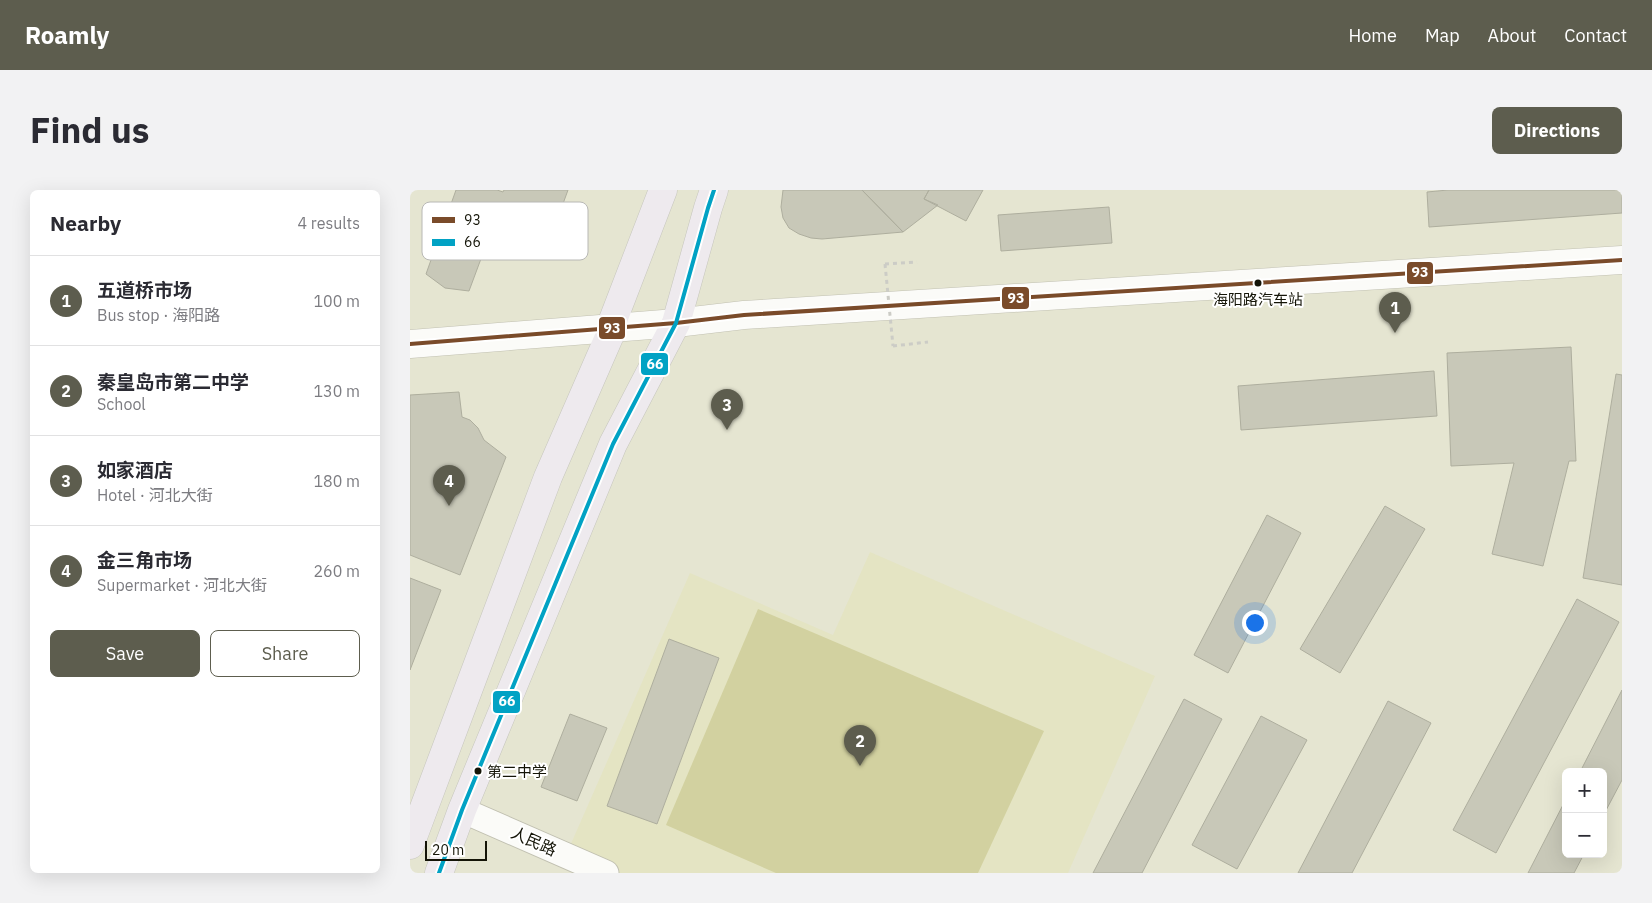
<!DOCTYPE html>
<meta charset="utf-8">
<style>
:root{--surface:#fff;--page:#f2f2f3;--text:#2b2b33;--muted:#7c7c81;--line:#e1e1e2;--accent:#5d5d4e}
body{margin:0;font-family:"IBM Plex Sans","Noto Sans SC",sans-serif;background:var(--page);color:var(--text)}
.controls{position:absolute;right:15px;bottom:15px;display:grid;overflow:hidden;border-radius:8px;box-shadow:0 5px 20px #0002}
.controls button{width:45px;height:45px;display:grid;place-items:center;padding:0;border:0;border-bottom:1px solid var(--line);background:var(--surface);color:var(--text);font:25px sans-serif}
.scale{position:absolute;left:15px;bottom:12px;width:62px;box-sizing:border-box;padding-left:5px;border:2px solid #141407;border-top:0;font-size:14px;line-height:18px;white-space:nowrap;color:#141407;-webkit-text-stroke:4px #fff;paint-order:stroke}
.you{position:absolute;left:844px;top:432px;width:18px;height:18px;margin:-12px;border:4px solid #fff;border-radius:50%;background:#1a73e8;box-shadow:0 0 0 8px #1a73e833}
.badge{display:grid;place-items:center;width:32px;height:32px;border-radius:50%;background:var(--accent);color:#fff;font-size:16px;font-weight:700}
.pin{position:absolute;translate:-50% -41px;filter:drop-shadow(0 1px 2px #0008)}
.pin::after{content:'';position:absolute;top:26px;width:18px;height:15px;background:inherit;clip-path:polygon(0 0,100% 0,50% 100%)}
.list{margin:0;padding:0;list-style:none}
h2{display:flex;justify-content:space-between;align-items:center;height:65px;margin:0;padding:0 20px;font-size:21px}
h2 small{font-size:16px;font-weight:400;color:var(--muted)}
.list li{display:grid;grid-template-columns:32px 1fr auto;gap:15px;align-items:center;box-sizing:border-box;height:90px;padding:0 20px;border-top:1px solid var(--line)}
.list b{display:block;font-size:19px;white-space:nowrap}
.list p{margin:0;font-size:16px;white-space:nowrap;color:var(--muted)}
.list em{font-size:16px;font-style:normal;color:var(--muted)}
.actions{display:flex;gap:10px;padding:15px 20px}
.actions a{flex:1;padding:11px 0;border:1px solid var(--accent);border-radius:8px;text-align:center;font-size:18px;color:var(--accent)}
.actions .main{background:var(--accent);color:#fff}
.map{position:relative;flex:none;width:1212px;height:683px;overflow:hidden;border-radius:8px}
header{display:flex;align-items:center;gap:30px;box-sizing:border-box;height:70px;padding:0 25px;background:var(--accent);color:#fff}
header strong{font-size:24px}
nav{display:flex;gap:28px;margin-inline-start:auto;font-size:18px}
.intro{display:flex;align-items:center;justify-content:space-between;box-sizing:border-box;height:120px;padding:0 30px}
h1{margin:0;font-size:35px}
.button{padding:12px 22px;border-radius:8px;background:var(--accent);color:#fff;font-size:18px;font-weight:700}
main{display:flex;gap:30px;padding:0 30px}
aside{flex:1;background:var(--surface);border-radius:8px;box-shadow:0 5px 20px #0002}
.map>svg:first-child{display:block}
.built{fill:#e4e4c3}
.green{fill:#d2d1a0}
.building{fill:#c8c8b8;stroke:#aeae9e}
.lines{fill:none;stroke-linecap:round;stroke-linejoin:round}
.minor-casing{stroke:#c1c0b1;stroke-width:27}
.secondary-casing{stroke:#c1c0b1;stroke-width:29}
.primary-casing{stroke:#c6c6bd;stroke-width:29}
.path{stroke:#ccccc6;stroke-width:3;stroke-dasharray:4 4;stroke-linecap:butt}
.minor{stroke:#fbfbf8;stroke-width:25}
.secondary{stroke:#fbfbf8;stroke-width:28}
.primary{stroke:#eeeaee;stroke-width:28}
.path-bridge{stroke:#ccccc6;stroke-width:3;stroke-dasharray:4 4;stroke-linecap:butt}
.bus-1-casing{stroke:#fff;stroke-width:8}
.bus-2-casing{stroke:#fff;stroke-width:8}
.bus-1{stroke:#7a4b2a;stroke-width:4}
.bus-2{stroke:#01a2c4;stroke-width:4}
.bus-dot{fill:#141407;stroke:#fff;stroke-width:2}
.labels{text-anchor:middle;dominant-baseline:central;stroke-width:4;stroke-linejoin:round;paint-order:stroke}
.bus-label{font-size:15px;fill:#141407;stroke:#fff}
.street-label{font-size:16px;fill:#141407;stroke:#fff}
.key{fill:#fff;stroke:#b8b8b5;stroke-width:1}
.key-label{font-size:14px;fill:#141407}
.line-badge{stroke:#fff;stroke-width:2}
.badge-label{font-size:14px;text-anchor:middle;font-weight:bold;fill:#fff}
</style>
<header>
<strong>Roamly</strong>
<nav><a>Home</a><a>Map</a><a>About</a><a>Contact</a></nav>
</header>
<div class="intro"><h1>Find us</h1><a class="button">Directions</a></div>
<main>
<aside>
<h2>Nearby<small>4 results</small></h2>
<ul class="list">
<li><span class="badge">1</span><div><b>五道桥市场</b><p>Bus stop · 海阳路</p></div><em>100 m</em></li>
<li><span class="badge">2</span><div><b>秦皇岛市第二中学</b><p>School</p></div><em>130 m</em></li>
<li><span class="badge">3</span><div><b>如家酒店</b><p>Hotel · 河北大街</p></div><em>180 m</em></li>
<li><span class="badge">4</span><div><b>金三角市场</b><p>Supermarket · 河北大街</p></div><em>260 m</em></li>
</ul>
<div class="actions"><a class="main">Save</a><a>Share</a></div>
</aside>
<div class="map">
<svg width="1212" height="683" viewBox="0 0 1212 683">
<rect width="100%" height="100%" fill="#e5e5d1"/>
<path class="built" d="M460,362L745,486L658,683H196L156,665L280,383L423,445Z"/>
<path class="green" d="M348,419L634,541L568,683H366L256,635Z"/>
<path class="building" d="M46,0H87L93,2L94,0H158L142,44L88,23L59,101L35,98L16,84Z
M373,0H452L493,42L412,49L401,48L389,44L379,38L373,28L371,17Z
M452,0H519L514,9L528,15L493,42Z
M519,0H573L556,31L514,9Z
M1038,0H1212V23L1019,37L1017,2Z
M699,17L702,53L591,61L588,25Z
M1161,157L1166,271H1159L1133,376L1082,364L1104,273L1041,276L1037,163Z
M1024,181L1027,226L831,240L828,196Z
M1206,184L1212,185V395L1173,388Z
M49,202L52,227L60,230L68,238L74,250L96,267L50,385L0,365V205Z
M975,316L1015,339L930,483L890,459Z
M857,325L891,343L818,483L784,465Z
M0,388L31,400L0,480Z
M1167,409L1209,432L1086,663L1043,640Z
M259,449L309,468L247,634L197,616Z
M1212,500V590L1193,626V582H1170Z
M774,509L812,529L732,683H683Z
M978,511L1021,533L942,683H888Z
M160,524L197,538L167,611L131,597Z
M851,526L897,550L827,679L782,655Z
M1156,609V664H1174L1164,683H1118Z"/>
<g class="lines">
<defs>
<path id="minor" d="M52,620L196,683"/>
<path id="secondary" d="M0,154L266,133L334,125L1212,70"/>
<path id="primary" d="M0,655L138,287L203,138V130L253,0
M29,683L52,620L203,254L266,133L298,18L304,0"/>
</defs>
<use href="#minor" class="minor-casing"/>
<use href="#secondary" class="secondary-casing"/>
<use href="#primary" class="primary-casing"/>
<path class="path" d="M475,74L507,72
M483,156L518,152"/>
<use href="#minor" class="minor"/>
<use href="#secondary" class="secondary"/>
<use href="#primary" class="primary"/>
<path class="path-bridge" d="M475,74L483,156"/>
<defs>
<path id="bus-1" d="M0,154L266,133L334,125L1212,70"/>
<path id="bus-2" d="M29,683L52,620L203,254L266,133L298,18L304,0"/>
</defs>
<use href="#bus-1" class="bus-1-casing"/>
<use href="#bus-2" class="bus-2-casing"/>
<use href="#bus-1" class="bus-1"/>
<use href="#bus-2" class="bus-2"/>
</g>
<g class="bus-dot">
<circle cx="848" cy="93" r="4.5"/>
<circle cx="68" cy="581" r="4.5"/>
</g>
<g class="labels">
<g class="bus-label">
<text x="848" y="109">海阳路汽车站</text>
<text x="77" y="581" text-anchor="start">第二中学</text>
</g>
<g class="street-label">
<text transform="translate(124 651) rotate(24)">人民路</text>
</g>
</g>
<rect x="12" y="12" width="166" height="58" rx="8" class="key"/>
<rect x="22" y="27" width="23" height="6" fill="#7a4b2a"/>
<rect x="22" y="49" width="23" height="7" fill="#01a2c4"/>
<g class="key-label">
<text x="54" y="35">93</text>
<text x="54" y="57">66</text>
</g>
<g class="line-badge">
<rect x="996" y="71" width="28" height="24" rx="5" fill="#7a4b2a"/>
<rect x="591" y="96" width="29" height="24" rx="5" fill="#7a4b2a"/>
<rect x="188" y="126" width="28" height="24" rx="5" fill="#7a4b2a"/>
<rect x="230" y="162" width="29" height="24" rx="5" fill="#01a2c4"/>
<rect x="82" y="500" width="29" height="24" rx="5" fill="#01a2c4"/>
</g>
<g class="badge-label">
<text x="1010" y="87">93</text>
<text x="606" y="113">93</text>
<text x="202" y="143">93</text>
<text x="245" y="179">66</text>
<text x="97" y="516">66</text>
</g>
</svg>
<div class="controls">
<button>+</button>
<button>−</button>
</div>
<div class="scale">20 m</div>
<div class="you"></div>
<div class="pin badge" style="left:985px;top:143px">1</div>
<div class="pin badge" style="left:450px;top:576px">2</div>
<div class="pin badge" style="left:317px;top:240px">3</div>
<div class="pin badge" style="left:39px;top:316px">4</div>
</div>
</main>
